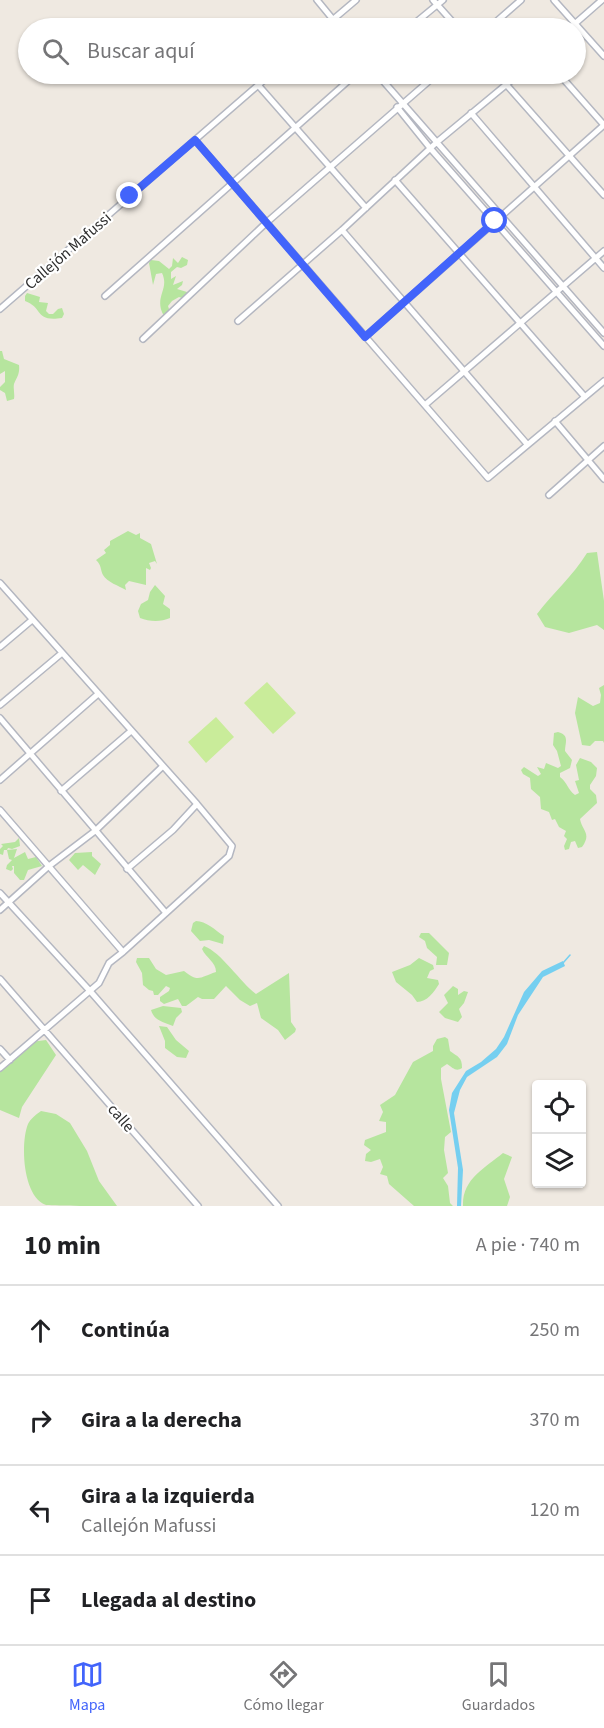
<!DOCTYPE html>
<html lang="es">
<meta charset="utf-8">
<style>
:root{--surface:#fff;--page:#f6f6f6;--text:#202124;--muted:#757577;--line:#e0e0e0;--accent:#4264fb}
body{margin:0;font-family:"Source Sans 3",sans-serif;background:var(--page);color:var(--text)}
.controls{position:absolute;right:18px;bottom:18px;display:grid;overflow:hidden;border-radius:6px;box-shadow:0 2px 4px #0004}
.controls button{width:54px;height:54px;display:grid;place-items:center;padding:0;border:0;border-bottom:2px solid var(--line);background:var(--surface);color:var(--text);font:30px sans-serif}
.stop{position:absolute;width:18px;height:18px;margin:-14px;border:4px solid #4264fb;border-radius:50%;background:#fff}
.stop.end{background:#4264fb;border-color:#fff;box-shadow:0 2px 6px #0008}
.list{margin:0;padding:0;list-style:none}
h2{display:flex;justify-content:space-between;align-items:center;height:78px;margin:0;padding:0 24px;font-size:26px}
h2 small{font-size:20px;font-weight:400;color:var(--muted)}
.list li{display:grid;grid-template-columns:39px 1fr auto;gap:18px;align-items:center;box-sizing:border-box;height:90px;padding:0 24px;border-top:2px solid var(--line)}
.list b{display:block;font-size:22px;white-space:nowrap}
.list p{margin:0;font-size:20px;white-space:nowrap;color:var(--muted)}
.list em{font-size:20px;font-style:normal;color:var(--muted)}
.icon{flex:none;width:33px;height:33px;fill:none;stroke:currentColor;stroke-width:2;stroke-linecap:round;stroke-linejoin:round}
.map{position:relative;flex:none;width:604px;height:1206px;overflow:hidden}
.search{position:absolute;background:var(--surface);box-shadow:0 2px 4px #0004;left:18px;right:18px;top:18px;height:66px;display:flex;align-items:center;gap:15px;box-sizing:border-box;padding:0 21px;border-radius:33px;color:var(--muted);font-size:22px}
.sheet{height:438px;background:var(--surface)}
nav{display:flex;justify-content:space-around;align-items:center;box-sizing:border-box;height:84px;border-top:2px solid var(--line);background:var(--surface);font-size:16px;color:var(--muted)}
nav a{display:grid;justify-items:center;gap:3px}
nav .on{color:var(--accent)}
.map>svg:first-child{display:block}
.green{fill:#b6e59e}
.pitch{fill:#c9ec9a}
.water{fill:#75cff0}
.lines{fill:none;stroke-linecap:round;stroke-linejoin:round}
.stream{stroke:#75cff0;stroke-width:1.5}
.minor-casing{stroke:#b4b7c1;stroke-width:8}
.minor{stroke:#fff;stroke-width:5}
.route{stroke:#4264fb;stroke-width:8}
.labels{text-anchor:middle;dominant-baseline:central;stroke-width:4.5;stroke-linejoin:round;paint-order:stroke}
.street-label{font-size:16px;fill:#2e2e2e;stroke:#fff}
</style>
<div class="map">
<svg width="604" height="1206" viewBox="0 0 604 1206">
<rect width="100%" height="100%" fill="#efe9e1"/>
<path class="green" d="M182,257L188,260L187,265L181,268L177,267L171,272V279L176,276L173,285L183,281L182,285L177,289L187,292L186,296L182,298L179,297L172,301L168,306L170,312L164,316C153,297 170,290 162,273L156,274L153,285L149,263L151,260L159,261L169,269L172,266L173,258L178,263Z
M27,293L40,297L39,302L48,303L46,311L49,314H53L58,309L62,308L64,314L62,318C34,322 44,308 25,301V296Z
M0,351H2L4,359L19,365C20,374 17,377 14,384C13,389 15,394 14,399L7,401L5,393L0,390V387L5,382V371L0,374Z
M128,531L136,535L140,533V538L151,544L157,564L155,561L149,563L151,568L150,570L146,568V585L129,581L125,585L126,590C119,586 107,582 103,575C100,569 102,566 96,560L106,553L104,550L110,545V541Z
M597,552L604,601V630L597,625L569,633L545,627L537,614C553,593 573,576 587,553Z
M155,585L165,596L163,604L170,609V618C161,622 150,622 140,618L138,611L141,604L148,600L150,592Z
M604,685V743L603,741H595L590,746L582,745L575,713L578,697L593,706L600,703L601,695L599,688Z
M558,732C570,735 565,743 565,751L572,760L570,768L560,773V777C567,782 568,790 575,795L579,793L575,781L579,780L576,765L580,758L591,762L597,768L596,776L590,785V789L596,795L597,803L580,819C582,831 592,833 582,847L578,848L575,841L571,842L569,849L565,850L564,846L567,839L564,836L566,831L559,827L555,819L552,820L549,812L541,809L540,797L531,789L530,778L523,774L521,770L524,767L538,776L541,774L537,767L544,769L546,763L558,768L561,766L557,751L553,745L554,733Z
M19,838L20,846L12,849L8,848L7,850L17,849L14,858L25,852L28,859L36,857L42,866L28,870L24,880H20L14,873V866H12L13,869L11,871L6,869L7,865L12,860L9,859L7,850H4L3,855L0,854V849L3,846L1,844L15,842Z
M92,852V856L101,864L95,875L83,865L78,870L69,860L75,853Z
M196,921C206,921 215,930 224,936L223,944L209,940L200,941L191,931L193,923Z
M421,933H429L449,953L447,965H436L437,957L427,948L425,941L419,937Z
M204,946C221,952 240,982 256,994L289,973L291,1022L296,1029L295,1032L285,1040L278,1030L261,1018L257,1003L250,1006L240,1000L226,986L214,999H202L198,997L186,1006H182L178,999L164,1004L160,1001V997L169,991L170,988L166,986L158,995H154L153,991L149,990L143,985L142,973L136,962L137,958H149L156,969L166,975L184,971C199,983 200,977 216,972C216,962 206,958 202,949Z
M419,958L433,965L434,969L430,971L427,978L438,980L439,984C434,992 427,1002 417,1002L412,995L396,982L392,972L410,965Z
M453,986L458,989V995L464,991L468,992L464,1003L459,1009L462,1017L458,1022L445,1018L439,1012L448,1003L444,995Z
M163,1006L181,1008L182,1012L176,1018L173,1026C164,1022 154,1021 151,1010Z
M159,1026L167,1027L176,1040L189,1051L186,1058L177,1057L165,1048V1041Z
M445,1037L448,1039L450,1051C458,1057 462,1057 462,1068C456,1072 453,1068 447,1064L441,1068V1079L451,1132L445,1137L444,1150L448,1173L443,1178L448,1186L450,1203L453,1206H414L389,1184L387,1176L380,1174L383,1167L380,1159L371,1162L365,1161L366,1154L371,1150L364,1145L365,1140L386,1132V1122L379,1121L383,1112L380,1105L395,1095L413,1062L433,1051V1046L437,1039Z
M46,1040L56,1055L22,1107L19,1118L0,1110V1067L31,1042Z
M41,1111L56,1114L70,1123L87,1151L99,1181L117,1206C102,1206 57,1206 46,1205C23,1197 20,1144 28,1124C30,1119 37,1114 41,1111Z
M503,1153L512,1157L504,1179L510,1197L507,1206H463C462,1179 485,1168 503,1153Z"/>
<path class="pitch" d="M267,682L296,713L273,734L244,703Z
M216,717L234,737L206,763L188,742Z"/>
<path class="water" d="M563,961L565,966L543,977L518,1015L507,1044L497,1057L467,1077L460,1090L454,1113L463,1170L461,1206H457L458,1168L449,1110L452,1093L466,1071L481,1062L496,1049L504,1037L524,992L542,971Z"/>
<g class="lines">
<path class="stream" d="M563,963L570,955"/>
<defs>
<path id="minor" d="M317,0L340,28
M433,0L458,28
M554,0L604,56
M323,28L356,0
M409,28L443,0
M489,28L521,0
M570,28L602,0
M377,74L604,333
M497,74L604,195
M258,85L366,208
M397,107L430,148L604,346
M471,113L604,268
M195,140L488,478L604,381
M395,180L585,397
M342,230L527,444
M105,296L356,74
M0,309L271,74
M238,321L342,230L437,142L519,74
M365,337L604,125L559,74
M143,339L266,223L437,74
M425,405L604,251
M555,421L604,479
M549,495L604,446
M0,583L197,804L232,846L229,856L123,952
M0,647L32,620
M0,705L62,653
M0,718L166,913
M0,780L98,694
M61,791L131,731
M0,810L123,952L109,963L99,983L0,1068
M127,869L173,830L197,804
M0,893L90,991L278,1206
M0,910L49,866L95,831L163,766
M0,979L198,1206
M0,1049L10,1060"/>
</defs>
<use href="#minor" class="minor-casing"/>
<use href="#minor" class="minor"/>
</g>
<g class="lines">
<path class="route" d="M130,196L195,140L365,337L495,221"/>
</g>
<g class="labels">
<g class="street-label">
<text transform="translate(68 251) rotate(-41)">Callejón Mafussi</text>
<text transform="translate(121 1118) rotate(49)">calle</text>
</g>
</g>
</svg>
<div class="controls">
<button><svg class="icon" aria-label="locate" viewBox="0 0 24 24"><circle cx="12" cy="12" r="6"/><path d="M12 2v4M12 18v4M2 12h4M18 12h4"/></svg></button>
<button><svg class="icon" aria-label="layers" viewBox="0 0 24 24"><path d="M12 4l9 5-9 5-9-5zM3 14l9 5 9-5"/></svg></button>
</div>
<div class="stop" style="left:495px;top:221px"></div>
<div class="stop end" style="left:130px;top:196px"></div>
<div class="search"><svg class="icon" aria-label="search" viewBox="0 0 24 24"><circle cx="10" cy="10" r="6"/><path d="M15 15l6 6"/></svg>Buscar aquí</div>
</div>
<section class="sheet">
<h2>10 min<small>A pie · 740 m</small></h2>
<ul class="list">
<li><svg class="icon" aria-label="ahead" viewBox="0 0 24 24"><path d="M12 20V5M6 11l6-6 6 6"/></svg><div><b>Continúa</b></div><em>250 m</em></li>
<li><svg class="icon" aria-label="right" viewBox="0 0 24 24"><path d="M7 20v-9h11M14 6l5 5-5 5"/></svg><div><b>Gira a la derecha</b></div><em>370 m</em></li>
<li><svg class="icon" aria-label="left" viewBox="0 0 24 24"><path d="M17 20v-9H6M10 6l-5 5 5 5"/></svg><div><b>Gira a la izquierda</b><p>Callejón Mafussi</p></div><em>120 m</em></li>
<li><svg class="icon" aria-label="arrive" viewBox="0 0 24 24"><path d="M6 21V4h12l-3 4 3 4H6"/></svg><div><b>Llegada al destino</b></div></li>
</ul>
</section>
<nav>
<a class="on"><svg class="icon" aria-label="map" viewBox="0 0 24 24"><path d="M3 6l6-2 6 2 6-2v14l-6 2-6-2-6 2zM9 4v14M15 6v14"/></svg>Mapa</a>
<a><svg class="icon" aria-label="directions" viewBox="0 0 24 24"><path d="M12 3l9 9-9 9-9-9zM9 14v-3h6M13 9l2 2-2 2"/></svg>Cómo llegar</a>
<a><svg class="icon" aria-label="saved" viewBox="0 0 24 24"><path d="M7 4h10v16l-5-4-5 4z"/></svg>Guardados</a>
</nav>
